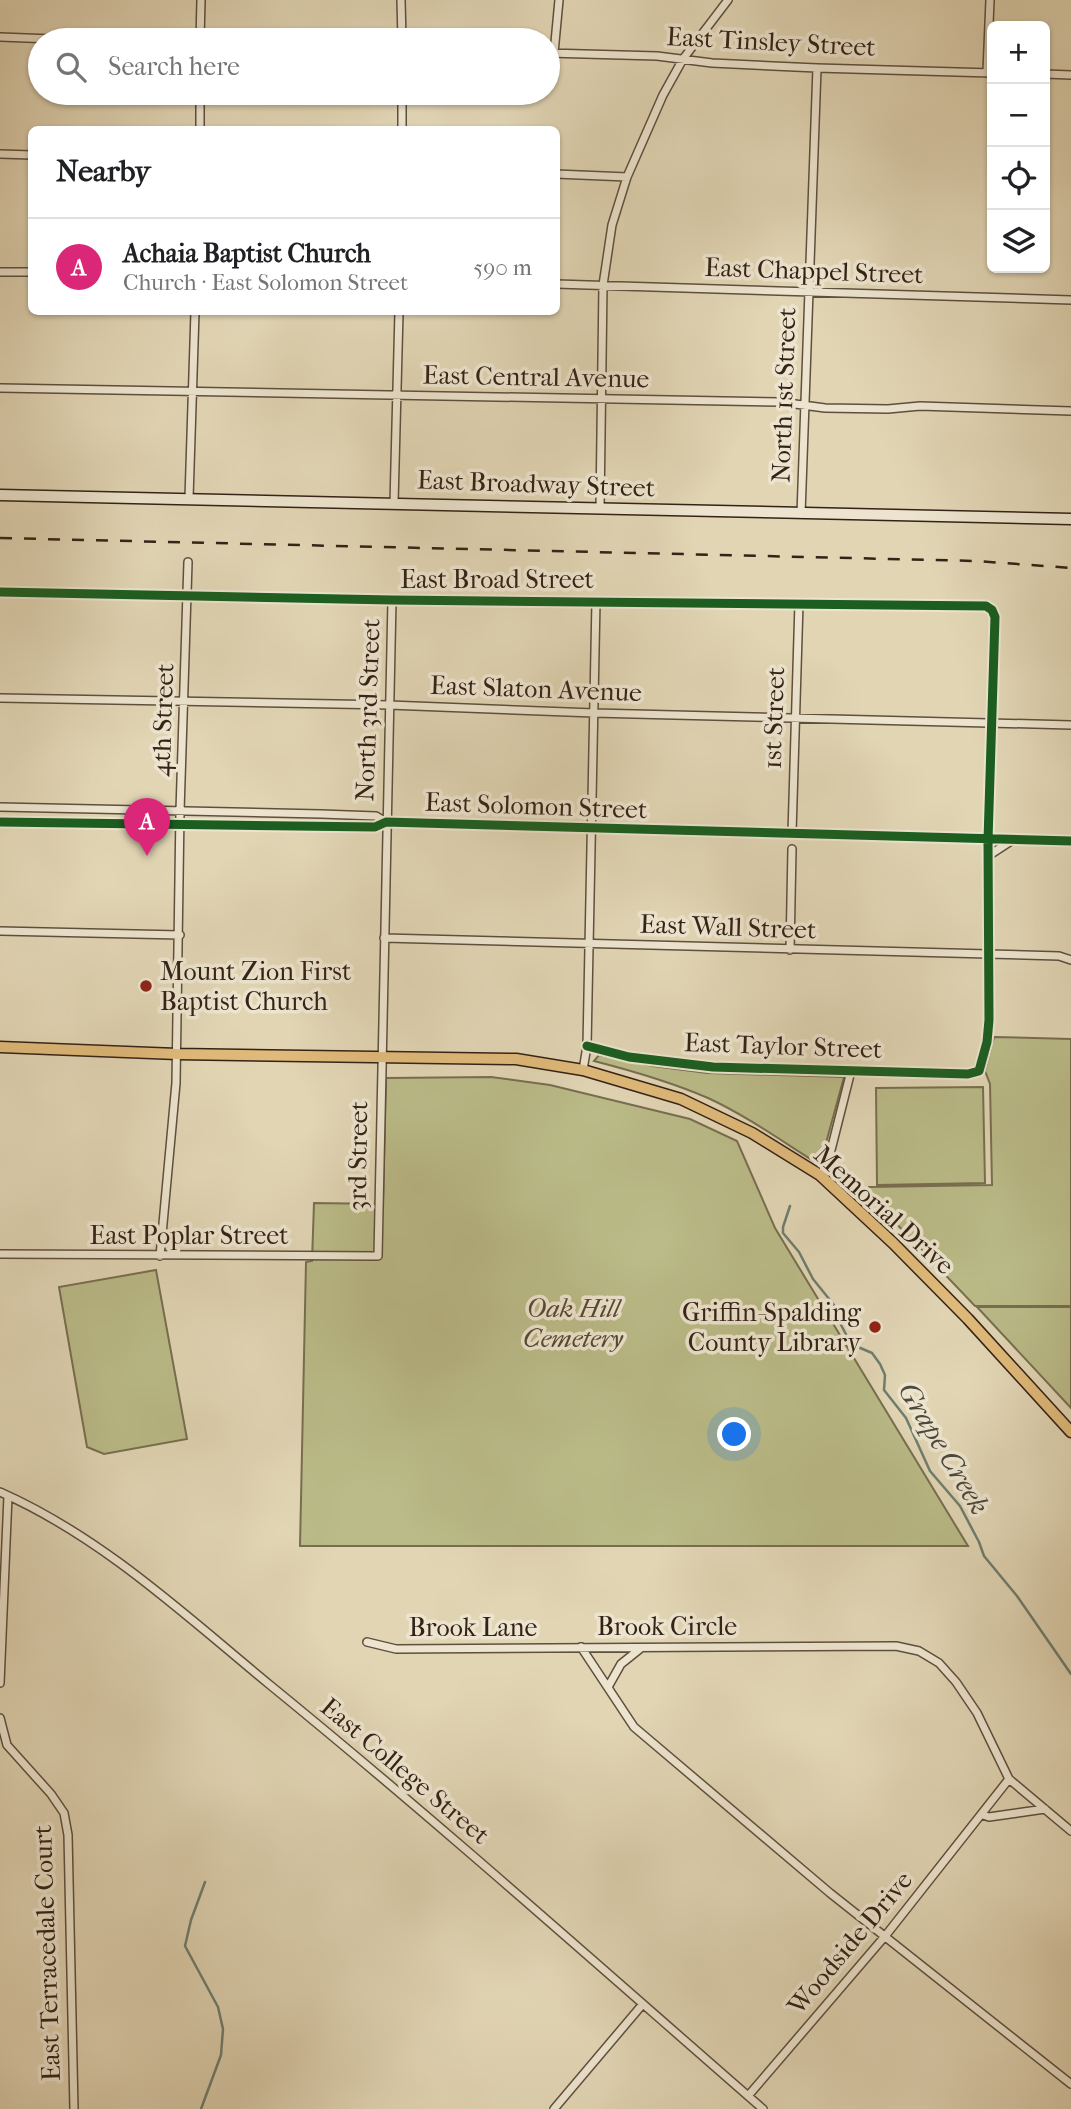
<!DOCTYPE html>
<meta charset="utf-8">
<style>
:root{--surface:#fff;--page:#f2f2f2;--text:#202124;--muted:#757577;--line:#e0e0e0;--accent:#db2777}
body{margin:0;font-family:"IM FELL French Canon",serif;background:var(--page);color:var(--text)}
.controls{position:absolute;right:21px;top:21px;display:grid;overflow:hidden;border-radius:10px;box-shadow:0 2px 5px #0004}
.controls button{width:63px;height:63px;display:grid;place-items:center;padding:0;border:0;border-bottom:2px solid var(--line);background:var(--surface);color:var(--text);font:35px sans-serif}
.you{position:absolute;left:735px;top:1435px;width:24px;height:24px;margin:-18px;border:5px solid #fff;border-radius:50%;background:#1a73e8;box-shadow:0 0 0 10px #1a73e833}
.badge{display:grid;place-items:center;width:46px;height:46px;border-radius:50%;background:var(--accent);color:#fff;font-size:23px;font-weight:700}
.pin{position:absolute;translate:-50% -58px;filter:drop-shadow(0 2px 4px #0008)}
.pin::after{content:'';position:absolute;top:37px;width:24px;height:21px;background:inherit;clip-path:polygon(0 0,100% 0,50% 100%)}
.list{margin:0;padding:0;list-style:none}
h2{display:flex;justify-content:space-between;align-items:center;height:91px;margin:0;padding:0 28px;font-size:30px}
h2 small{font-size:23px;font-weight:400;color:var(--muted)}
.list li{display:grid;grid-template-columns:46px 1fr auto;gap:21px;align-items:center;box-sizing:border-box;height:98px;padding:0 28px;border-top:2px solid var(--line)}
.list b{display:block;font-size:26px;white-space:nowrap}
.list p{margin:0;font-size:23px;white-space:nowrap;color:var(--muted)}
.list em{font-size:23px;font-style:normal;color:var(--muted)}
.icon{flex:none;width:38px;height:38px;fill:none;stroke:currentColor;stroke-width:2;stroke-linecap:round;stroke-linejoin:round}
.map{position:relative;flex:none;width:1071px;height:2109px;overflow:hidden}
.search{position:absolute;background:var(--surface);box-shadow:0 2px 5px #0004;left:28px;top:28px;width:532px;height:77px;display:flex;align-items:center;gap:18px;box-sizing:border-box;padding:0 24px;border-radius:38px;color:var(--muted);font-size:26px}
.panel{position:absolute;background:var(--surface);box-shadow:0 2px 5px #0004;left:28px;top:126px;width:532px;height:189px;border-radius:10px}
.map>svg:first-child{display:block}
.green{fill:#babb88;stroke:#776e50;stroke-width:2}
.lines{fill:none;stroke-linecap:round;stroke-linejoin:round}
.stream{stroke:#6e7d6f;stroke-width:2.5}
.minor-casing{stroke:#5f4f3e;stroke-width:10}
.secondary-casing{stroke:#342217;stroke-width:13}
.primary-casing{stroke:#342217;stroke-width:13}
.minor{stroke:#ece4ce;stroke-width:7}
.secondary{stroke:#ece4ce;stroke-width:10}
.primary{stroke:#e0ba7a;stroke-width:10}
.rail{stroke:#342217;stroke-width:2.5;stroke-dasharray:12 12;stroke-linecap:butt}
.cycleway-casing{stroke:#ece4ce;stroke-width:13}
.cycleway{stroke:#1b5e20;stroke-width:9}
.poi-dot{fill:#8f2418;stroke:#ece4ce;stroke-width:2.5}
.labels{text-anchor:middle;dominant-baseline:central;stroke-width:7;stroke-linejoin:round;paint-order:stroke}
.street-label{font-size:26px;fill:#342217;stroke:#ece4ce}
.poi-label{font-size:26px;fill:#342217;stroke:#ece4ce;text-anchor:start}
.park-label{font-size:26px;font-style:italic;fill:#564833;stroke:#ece4ce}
.water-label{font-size:28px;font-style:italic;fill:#4c483c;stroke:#ece4ce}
</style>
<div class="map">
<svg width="1071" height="2109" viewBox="0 0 1071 2109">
<rect width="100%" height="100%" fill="#e1d5b4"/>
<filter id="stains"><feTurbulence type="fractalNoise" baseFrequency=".00286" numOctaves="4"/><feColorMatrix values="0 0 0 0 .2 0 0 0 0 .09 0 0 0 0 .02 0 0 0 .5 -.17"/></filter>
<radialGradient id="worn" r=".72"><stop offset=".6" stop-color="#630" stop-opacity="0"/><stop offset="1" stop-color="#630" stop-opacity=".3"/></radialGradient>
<path class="green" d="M994,1037L1071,1039V1306H975L869,1195V1187L992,1185L990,1084L985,1071Z
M599,1055L653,1066L707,1073L844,1077L820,1165C783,1142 747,1116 708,1098C671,1082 633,1071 594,1061Z
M491,1077L550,1085L690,1119L737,1141L775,1228L968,1546H300L306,1262L312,1261L314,1203L383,1204L386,1078Z
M983,1087L985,1183L877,1185L876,1088Z
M156,1270L187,1439L104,1454L87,1447L59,1287Z
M977,1307H1071V1408Z"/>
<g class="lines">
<path class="stream" d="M790,1206L783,1227V1233L799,1252L813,1279L834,1305L839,1321L851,1344L872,1353L880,1364L885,1375L884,1390L906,1418L930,1471L960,1506L979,1542L984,1556L1017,1596L1071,1674
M201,2109L221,2055L223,2029L218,2007L185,1946L191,1920L205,1882"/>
<defs>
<path id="minor" d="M401,0L402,40
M0,37L79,40
M200,40L201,0
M548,53L657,56L712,63L817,68L992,73
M554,53L559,0
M987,72L990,0
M1045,74L1071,75
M200,130V93
M402,130V93
M0,154L32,155
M556,174L627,177
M0,272H32
M556,284L1071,300
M0,388L780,402L825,408L888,409L920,406L1071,411
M189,498L195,312
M394,503L399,312
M600,508L603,285L612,225L627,177L663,95L683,59L728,0
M801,514L817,68
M0,592L392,600L986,606L992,610L995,617L988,840L989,1020L987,1042L979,1071L968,1074L713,1067L629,1057L587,1046
M0,698L389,705L594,713L1071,725
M0,807L321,814L376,816L386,822
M0,822L375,827L386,822L1071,841
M792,833L799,603
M988,856L1011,841
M0,931L180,935
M384,938L988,954L1059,956L1071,960
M790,950L792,849
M583,1070L587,1046L596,601
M820,1175L828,1162L851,1071
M0,1254L378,1256L392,600
M160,1256L176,1083L180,811L188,562
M0,1492C102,1537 185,1615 270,1685C438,1822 599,1966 763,2109
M367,1642L396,1649L896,1646L919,1651L939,1663L956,1682L977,1713L1009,1779L1071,1831
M581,1647L634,1727L830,1893L1071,2084
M0,1683L8,1496
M608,1687L621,1664L641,1648
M0,1718L7,1745L51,1794L64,1813L68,1835L74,2109
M983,1815L989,1817L1045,1809
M748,2096L886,1935L1009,1779
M554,2109L642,2005"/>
<path id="secondary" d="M0,495L1071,519"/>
<path id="primary" d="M0,1047L177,1054L516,1059L583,1070L681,1099L752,1133L820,1175L893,1243L968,1319L1071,1432"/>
</defs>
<use href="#minor" class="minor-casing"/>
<use href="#secondary" class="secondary-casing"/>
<use href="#primary" class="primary-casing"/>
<use href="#minor" class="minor"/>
<use href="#secondary" class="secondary"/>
<use href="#primary" class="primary"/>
<path class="rail" d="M0,538L976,561L1071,568"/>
<defs>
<path id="cycleway" d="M0,592L392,600L986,606L992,610L995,617L988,840L989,1020L987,1042L979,1071L968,1074L713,1067L629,1057L587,1046
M0,822L375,827L386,822L1071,841"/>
</defs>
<use href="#cycleway" class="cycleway-casing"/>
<use href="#cycleway" class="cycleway"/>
</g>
<g class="poi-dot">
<circle cx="146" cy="986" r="7"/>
<circle cx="875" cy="1327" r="7"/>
</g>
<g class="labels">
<g class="street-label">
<text transform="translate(771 42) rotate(3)">East Tinsley Street</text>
<text transform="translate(814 271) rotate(2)">East Chappel Street</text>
<text transform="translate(536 377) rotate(1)">East Central Avenue</text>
<text transform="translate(784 395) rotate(-88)">North 1st Street</text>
<text transform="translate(536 484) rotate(2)">East Broadway Street</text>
<text x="497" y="579">East Broad Street</text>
<text transform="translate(536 689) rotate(2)">East Slaton Avenue</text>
<text transform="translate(368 710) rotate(-88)">North 3rd Street</text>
<text transform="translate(774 718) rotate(-88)">1st Street</text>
<text transform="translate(163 720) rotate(-88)">4th Street</text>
<text transform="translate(536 806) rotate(2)">East Solomon Street</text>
<text transform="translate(728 927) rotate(2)">East Wall Street</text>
<text transform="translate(783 1046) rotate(2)">East Taylor Street</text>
<text transform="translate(358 1156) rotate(-89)">3rd Street</text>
<text transform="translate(884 1210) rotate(42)">Memorial Drive</text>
<text x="189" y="1235">East Poplar Street</text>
<text x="667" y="1626">Brook Circle</text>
<text x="473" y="1627">Brook Lane</text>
<text transform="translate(405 1771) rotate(40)">East College Street</text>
<text transform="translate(850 1943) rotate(-50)">Woodside Drive</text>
<text transform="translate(47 1953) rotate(-92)">East Terracedale Court</text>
</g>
<g class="poi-label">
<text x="160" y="971">Mount Zion First<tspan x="160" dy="30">Baptist Church</tspan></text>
<text x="861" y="1312" text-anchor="end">Griffin-Spalding<tspan x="861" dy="30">County Library</tspan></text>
</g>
<g class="park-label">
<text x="573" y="1308">Oak Hill<tspan x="573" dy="30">Cemetery</tspan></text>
</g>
<g class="water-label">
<text transform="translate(944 1448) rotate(59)">Grape Creek</text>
</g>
</g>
<rect width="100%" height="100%" filter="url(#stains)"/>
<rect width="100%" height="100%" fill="url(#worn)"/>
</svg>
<div class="controls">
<button>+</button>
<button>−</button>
<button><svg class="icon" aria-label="locate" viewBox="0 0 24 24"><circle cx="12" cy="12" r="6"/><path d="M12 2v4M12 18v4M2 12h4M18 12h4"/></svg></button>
<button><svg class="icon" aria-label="layers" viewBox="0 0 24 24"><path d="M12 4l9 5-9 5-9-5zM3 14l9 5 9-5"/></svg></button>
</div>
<div class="you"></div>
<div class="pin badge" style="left:147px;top:856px">A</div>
<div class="search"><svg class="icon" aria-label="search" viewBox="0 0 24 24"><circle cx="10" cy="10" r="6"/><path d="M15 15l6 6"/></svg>Search here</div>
<section class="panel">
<h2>Nearby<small></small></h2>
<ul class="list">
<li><span class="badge">A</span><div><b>Achaia Baptist Church</b><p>Church · East Solomon Street</p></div><em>590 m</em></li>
</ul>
</section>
</div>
